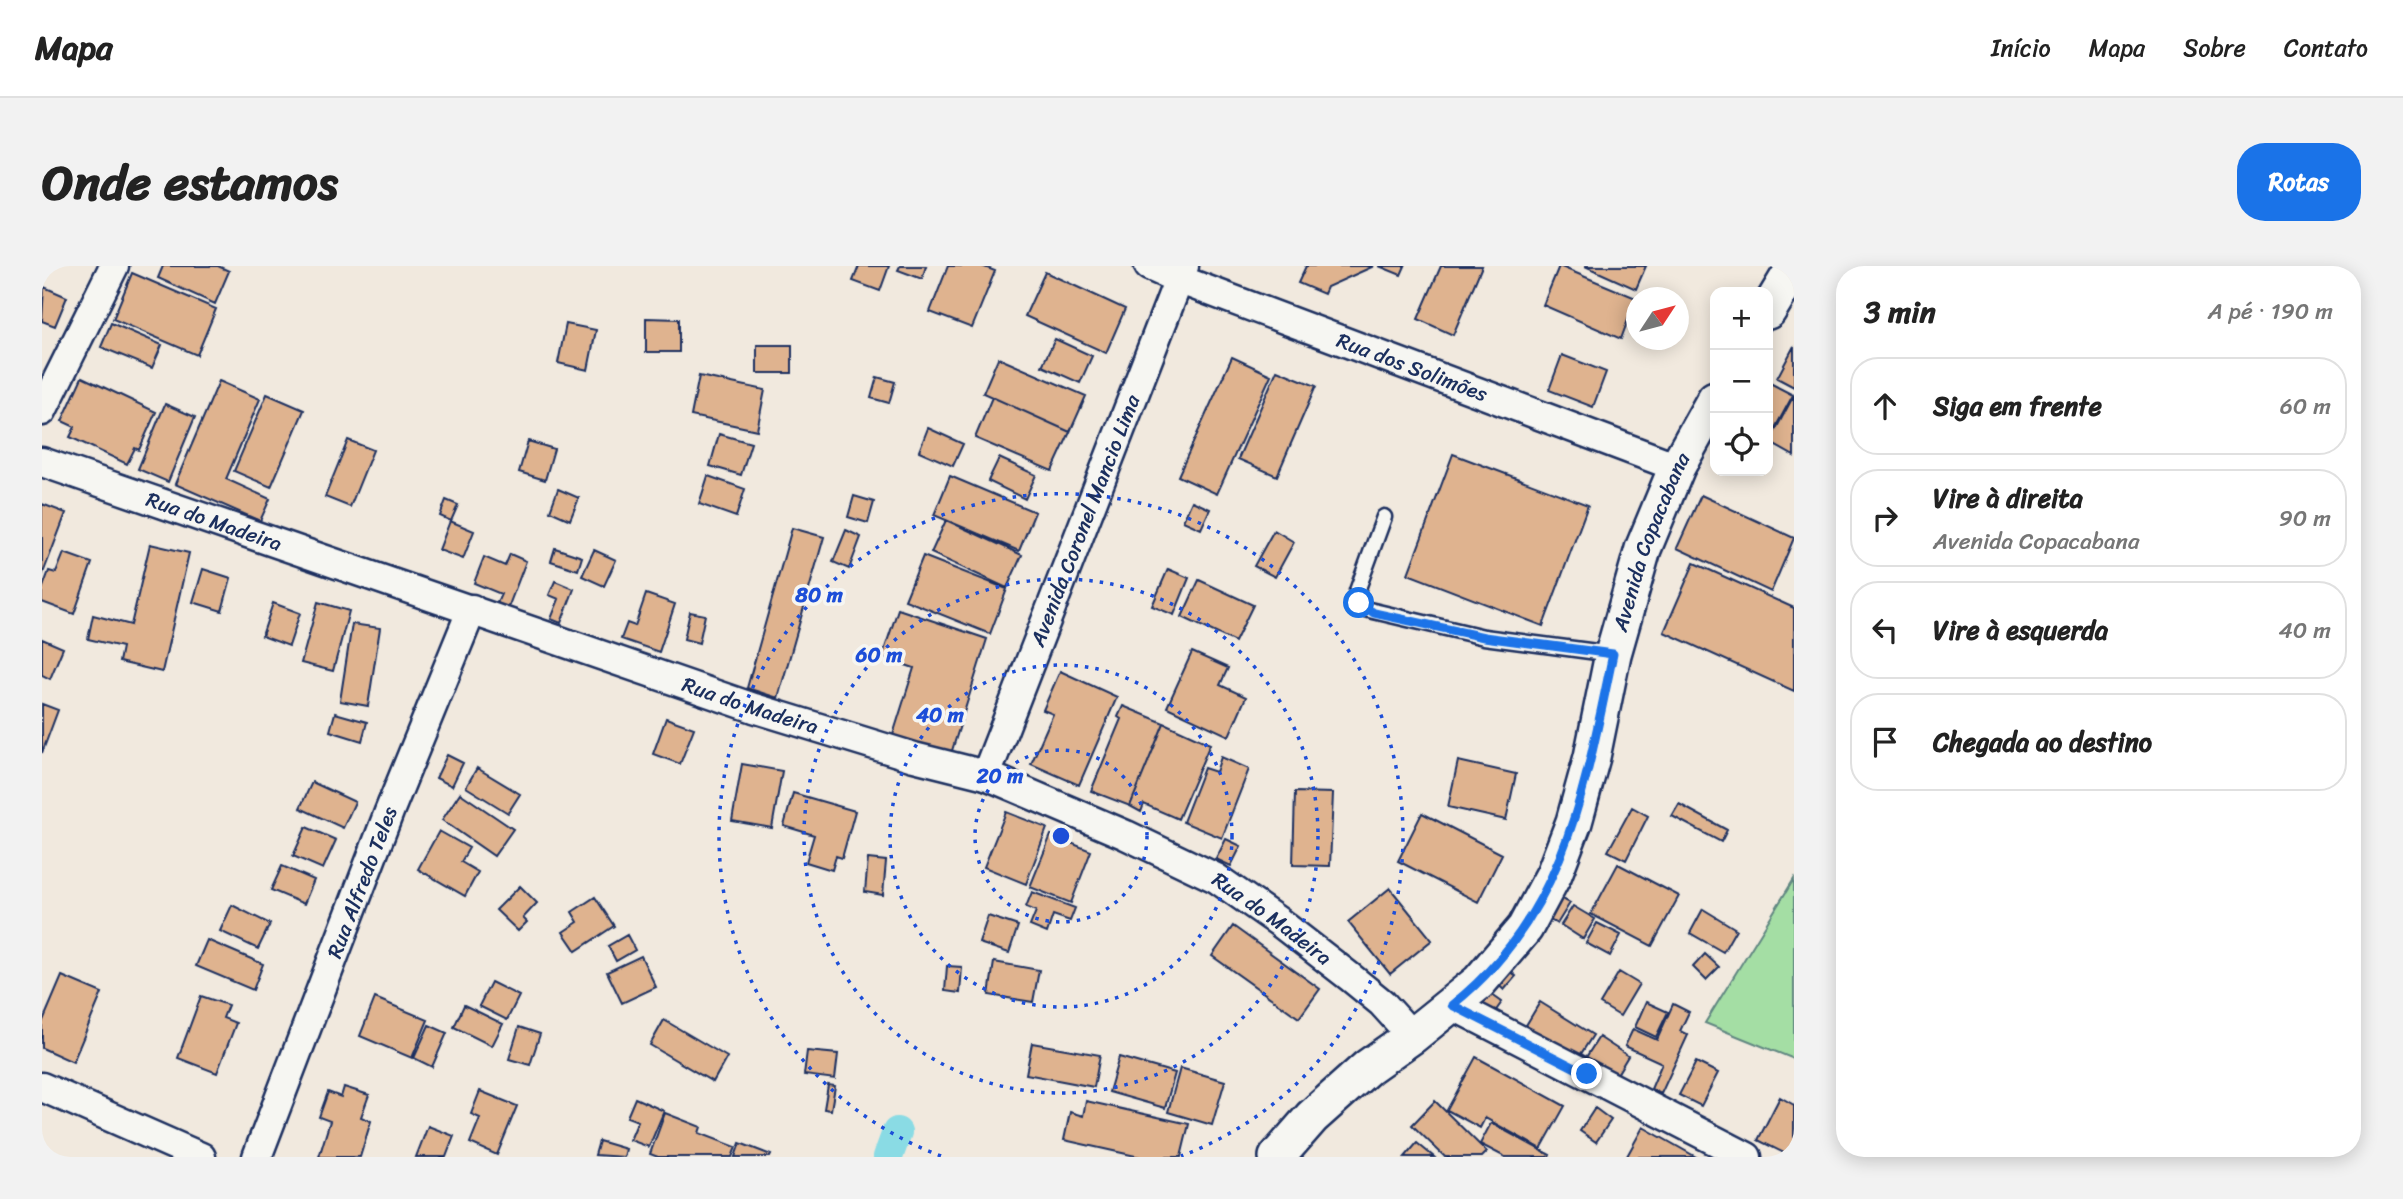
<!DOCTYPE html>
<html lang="pt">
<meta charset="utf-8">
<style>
:root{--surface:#fff;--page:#f2f2f2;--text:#222;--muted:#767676;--line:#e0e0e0;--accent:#1a73e8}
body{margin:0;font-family:Sriracha,sans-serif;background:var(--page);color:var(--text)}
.controls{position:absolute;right:21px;top:21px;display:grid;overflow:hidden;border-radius:14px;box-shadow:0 4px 18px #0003}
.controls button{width:63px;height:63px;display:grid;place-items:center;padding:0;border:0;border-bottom:2px solid var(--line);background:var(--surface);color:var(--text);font:35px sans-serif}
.compass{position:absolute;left:1584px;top:21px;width:63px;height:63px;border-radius:50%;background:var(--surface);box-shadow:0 4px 18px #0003;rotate:54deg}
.stop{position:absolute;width:21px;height:21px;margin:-16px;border:5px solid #1a73e8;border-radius:50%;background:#fff}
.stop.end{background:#1a73e8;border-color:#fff;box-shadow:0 2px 7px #0008}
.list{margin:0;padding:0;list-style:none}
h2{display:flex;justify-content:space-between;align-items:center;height:91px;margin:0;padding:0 28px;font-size:30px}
h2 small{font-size:23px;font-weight:400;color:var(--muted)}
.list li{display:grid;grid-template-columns:46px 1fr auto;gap:21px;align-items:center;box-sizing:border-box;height:98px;margin:0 14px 14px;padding:0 14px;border:2px solid var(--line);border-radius:28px}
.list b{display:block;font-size:26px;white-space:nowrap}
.list p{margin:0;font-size:23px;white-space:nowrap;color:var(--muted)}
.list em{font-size:23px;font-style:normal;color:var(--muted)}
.icon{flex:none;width:38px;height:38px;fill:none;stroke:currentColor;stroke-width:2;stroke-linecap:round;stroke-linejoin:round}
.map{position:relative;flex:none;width:1752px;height:891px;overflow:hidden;border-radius:28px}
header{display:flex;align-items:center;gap:42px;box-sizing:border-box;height:98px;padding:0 35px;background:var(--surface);border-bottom:2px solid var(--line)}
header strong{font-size:33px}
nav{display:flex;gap:38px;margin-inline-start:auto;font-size:24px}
.intro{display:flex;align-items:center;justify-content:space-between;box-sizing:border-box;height:168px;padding:0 42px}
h1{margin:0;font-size:49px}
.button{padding:18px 32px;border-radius:28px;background:var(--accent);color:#fff;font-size:24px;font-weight:700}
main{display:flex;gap:42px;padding:0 42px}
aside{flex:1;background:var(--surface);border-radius:28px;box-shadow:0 4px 18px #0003}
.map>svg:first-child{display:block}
.green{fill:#a4dea4;stroke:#608681;stroke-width:2}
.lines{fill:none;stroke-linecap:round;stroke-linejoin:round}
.canal{stroke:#8adbe4;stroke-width:30}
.building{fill:#dfb38f;stroke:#1b2f5e;stroke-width:2}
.service-casing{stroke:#1b2f5e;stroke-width:19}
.minor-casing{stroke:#1b2f5e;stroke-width:33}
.tertiary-casing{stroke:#1b2f5e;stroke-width:40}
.service{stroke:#f6f6f2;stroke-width:14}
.minor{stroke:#f6f6f2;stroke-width:28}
.tertiary{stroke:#f6f6f2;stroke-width:35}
.route{stroke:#1a73e8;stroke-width:9}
.ring{fill:none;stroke:#1d4ed8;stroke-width:3.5;stroke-dasharray:3.5 7}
.labels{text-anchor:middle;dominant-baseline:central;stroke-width:7;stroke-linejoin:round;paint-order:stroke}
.street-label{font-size:21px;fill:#1b2f5e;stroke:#f6f6f2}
.centre{fill:#1d4ed8;stroke:#f6f6f2;stroke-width:3.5}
.ring-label{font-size:21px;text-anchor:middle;font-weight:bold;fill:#1d4ed8;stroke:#f6f6f2;stroke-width:7;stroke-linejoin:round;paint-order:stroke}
</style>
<header>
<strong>Mapa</strong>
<nav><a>Início</a><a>Mapa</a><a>Sobre</a><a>Contato</a></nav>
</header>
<div class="intro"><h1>Onde estamos</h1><a class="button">Rotas</a></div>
<main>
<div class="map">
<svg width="1752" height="891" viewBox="0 0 1752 891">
<rect width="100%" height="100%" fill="#f1e9de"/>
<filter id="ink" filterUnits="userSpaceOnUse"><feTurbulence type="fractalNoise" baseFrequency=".0143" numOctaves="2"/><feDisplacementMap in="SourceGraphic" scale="14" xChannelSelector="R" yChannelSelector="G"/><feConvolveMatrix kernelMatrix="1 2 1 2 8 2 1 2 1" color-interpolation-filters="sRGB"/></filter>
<g filter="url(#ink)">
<path class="green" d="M1752,613V793L1663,757Z"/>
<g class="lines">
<path class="canal" d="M846,891L855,866"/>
</g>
<path class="building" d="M121,0H176L187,5L173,38L116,12Z
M817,0H847L838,25L811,15Z
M858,0H884L880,13L856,4Z
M906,0H940L953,5L930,62L888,46Z
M1264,0H1332L1285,21L1282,28L1256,17Z
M1337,0H1363L1359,9Z
M1399,0H1440L1411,69L1376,53Z
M1517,0L1594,32L1579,73L1501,39Z
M1543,0H1604L1594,23Z
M1003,6L1083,43L1064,87L983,50Z
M90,7L174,43L155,89L71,53Z
M2,21L25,31L13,60L0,55Z
M604,52L637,53V86H604Z
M69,57L120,79L110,102L59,81Z
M524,58L554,64L546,104L516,97Z
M1013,73L1050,90L1038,117L1000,100Z
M715,79H750V107H715Z
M1752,80V121L1735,112Z
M1520,89L1564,106L1551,141L1507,124Z
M1190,91L1229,109L1175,228L1136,210Z
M956,92L1044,130L1028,166L941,127Z
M1235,104L1274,120L1235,210L1196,193Z
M657,110L723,124L715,164L649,150Z
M40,111L114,146L97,184L93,182L85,198L28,171L33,161L20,155Z
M835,111L853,116L847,137L829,132Z
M177,115L218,133L184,213L228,233L218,255L133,218Z
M1726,116L1751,129L1726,175Z
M225,128L262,144L229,221L192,205Z
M1752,129V190L1727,176Z
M950,131L1028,166L1010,205L933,172Z
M123,138L153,151L126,216L96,203Z
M886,162L921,178L911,200L877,185Z
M677,168L709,177L699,209L668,200Z
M306,174L331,184L308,241L283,231Z
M486,175L512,183L503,214L477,206Z
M1411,188L1546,239L1501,360L1366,308Z
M957,192L994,209L983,233L946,215Z
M666,210L703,223L694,251L657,238Z
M908,210L993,246L977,285L892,249Z
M516,223L537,232L528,254L508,245Z
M1659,229L1752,272L1729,326L1635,282Z
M812,230L832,236L826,257L806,251Z
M404,234L416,239L409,255L398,250Z
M1150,235L1168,243L1159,263L1141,255Z
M0,238L24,247L0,310Z
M904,254L980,289L965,322L889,287Z
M408,255L432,265L421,293L397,284Z
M750,262L782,271L736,432L705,422Z
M804,264L819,271L807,303L791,296Z
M1232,264L1252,276L1233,311L1212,300Z
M108,278L147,287L120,406L77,396L80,381L46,373L51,349L89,359Z
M513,282L540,291L536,304L509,295Z
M552,284L574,294L562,320L540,310Z
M22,287L50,297L32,348L0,336V324L7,305L14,307Z
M468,288L484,295L466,342L455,337L459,328L432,317L442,291L463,300Z
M881,290L965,323L948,368L863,334Z
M1652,297L1752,342V425L1622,366Z
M161,303L189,312L180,345L151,336Z
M1126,303L1147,312L1132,349L1110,340Z
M1157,314L1211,339L1193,376L1140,351Z
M513,315L532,323L519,357L509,353L517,333L507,329Z
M604,328L633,338L617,386L579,373L585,357L593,360Z
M276,336L307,345L291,405L259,397Z
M231,337L258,347L247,380L220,370Z
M856,343L945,373L908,491L850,472L872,402L840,391Z
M648,346L663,349L657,377L642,373Z
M310,358L338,362L326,440L298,435Z
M0,373L21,382L8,413L0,409Z
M1150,386L1186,402L1178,419L1204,431L1187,470L1125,441Z
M1018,405L1075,431L1037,519L989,498L1011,448L1001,444Z
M0,438L16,444L0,487Z
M1081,440L1122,457L1088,540L1049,525L1079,453L1076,451Z
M293,447L325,456L320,475L288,465Z
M624,452L652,462L638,498L611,488Z
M1122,457L1168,478L1136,553L1102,538L1099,546L1088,540Z
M405,489L421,497L410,520L394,512Z
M1179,491L1207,503L1180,572L1141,556L1162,502L1174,506Z
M1416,495L1474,508L1464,554L1406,541Z
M700,498L740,505L730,562L690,555Z
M435,502L478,528L466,547L424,521Z
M270,516L313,536L301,562L258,542Z
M1253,526L1291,527L1288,600L1251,599Z
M418,527L471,563L452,590L400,554Z
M751,527L813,545L800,592L794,590L790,604L764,596L772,569L742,560Z
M1637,538L1685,564L1679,576L1630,550Z
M1590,541L1606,550L1584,594L1566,585Z
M964,546L1005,562L984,618L942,601Z
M1380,547L1460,588L1436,636L1356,595Z
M264,561L294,574L281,603L251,590Z
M397,565L427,582L419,596L436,606L423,630L376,603Z
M1009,569L1049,585L1029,637L988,621Z
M1184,573L1199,580L1189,600L1174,593Z
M826,593L844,595L841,629L823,626Z
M1576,598L1637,630L1610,680L1549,648Z
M240,600L272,614L262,638L229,624Z
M478,620L495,637L481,652L485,656L476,665L454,644Z
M1348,622L1390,674L1348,708L1306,656Z
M990,626L1033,642L1028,655L1011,649L1005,667L988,660L994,645L984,641Z
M1515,630L1528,637L1515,658L1503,651Z
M553,631L572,660L534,685L521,666L536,656L530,646Z
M190,639L228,658L216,683L178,665Z
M1531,640L1553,653L1541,673L1519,659Z
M1661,643L1694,663L1681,686L1648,667Z
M946,650L976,660L967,687L937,677Z
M1555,657L1579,669L1568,690L1544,677Z
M1191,660L1278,723L1257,752L1170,690Z
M585,669L593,684L574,695L566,680Z
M165,674L221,698L211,724L154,700Z
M1663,688L1677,701L1664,714L1651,701Z
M599,690L614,721L580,737L565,706Z
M952,696L997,704L991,736L947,729Z
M905,700L920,701L918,727L903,725Z
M1465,702L1474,710L1462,724L1453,716Z
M1577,706L1597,718L1578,750L1558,738Z
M20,710L60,727L31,796L0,782V757Z
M449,716L477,730L465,754L437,740Z
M1443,724L1460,736L1450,750L1433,739Z
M159,730L186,739L181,752L194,757L175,807L136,792Z
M333,732L386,754L370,792L318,770Z
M1498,736L1551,769L1535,794L1483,761Z
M1604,736L1626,746L1614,771L1593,761Z
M1631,738L1647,746L1638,765L1646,769L1619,828L1609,823L1620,797L1583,780L1591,763L1615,774Z
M422,739L461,758L450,780L412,761Z
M622,754L685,791L671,816L608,779Z
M387,759L405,767L390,801L372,792Z
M477,761L498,768L488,799L467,793Z
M1557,771L1586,790L1571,815L1541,796Z
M990,777L1058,789L1052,821L984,808Z
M765,785L796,788L793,813L762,809Z
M1077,791L1133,807L1123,842L1067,826Z
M1434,791L1523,840L1499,883L1443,852L1438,862L1405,844Z
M1654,796L1676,807L1659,840L1637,829Z
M1138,802L1183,815L1170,859L1126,846Z
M786,819L793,820L789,844L782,843Z
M302,821L327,829L319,851L329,855L318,891H277L288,855L277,851L286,826L299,831Z
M438,825L475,840L455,889L428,877L438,852L429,848Z
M1738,831L1752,839V882L1748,890L1716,874Z
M593,832L622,845L607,881L588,874L596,855L585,851Z
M1044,835L1147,858L1139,891H1098L1022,874L1028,846L1041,850Z
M1393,835L1445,886L1440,891H1403L1370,859Z
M1553,842L1569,854L1554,876L1538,865Z
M623,847L659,861L657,867L694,881L690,891H616L608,888Z
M1449,857L1508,889L1507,891H1463L1438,878Z
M386,860L412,870L404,891H374Z
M1601,861L1654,891H1587L1585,890Z
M557,875L584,883L582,891L553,889Z
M698,877L729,889L728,891H693Z
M1375,877L1392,891H1363Z"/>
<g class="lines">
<defs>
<path id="service" d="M1342,251L1315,325L1317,337L1323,343L1442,371L1570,388"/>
<g id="minor">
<path id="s1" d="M1107,0L1136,13L1635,201"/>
<path d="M0,145L72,0"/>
<path id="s2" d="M0,196L712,442L872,491L944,509L1084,569L1174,612L1237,656L1308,711L1340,737L1370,770"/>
<path id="s3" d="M944,509L1142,0"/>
<path d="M1410,739L1705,891"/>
<path d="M0,821L159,891"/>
<path id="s4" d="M215,891L347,546L430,343"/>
</g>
<g id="tertiary">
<path d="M1726,45L1752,2"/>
<path id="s5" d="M1235,891L1270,851L1326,801L1370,770L1437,716L1483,662L1512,608L1532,556L1550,491L1571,388L1601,283L1635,201L1673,133"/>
</g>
</defs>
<use href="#service" class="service-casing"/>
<use href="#minor" class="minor-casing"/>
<use href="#tertiary" class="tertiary-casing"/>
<use href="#service" class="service"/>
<use href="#minor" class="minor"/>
<use href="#tertiary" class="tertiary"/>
</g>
</g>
<g class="lines" filter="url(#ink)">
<path class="route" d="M1317,337L1332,347L1442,371L1571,388C1543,521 1523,650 1410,739L1545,808"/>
</g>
<g class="ring">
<circle cx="1019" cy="570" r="86"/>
<circle cx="1019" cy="570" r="171"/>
<circle cx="1019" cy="570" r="257"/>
<path d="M899 890A342 342 0 1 1 1139 890"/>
</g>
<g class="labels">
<g class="street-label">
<text stroke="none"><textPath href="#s1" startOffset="282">Rua dos Solimões</textPath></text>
<text stroke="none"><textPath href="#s3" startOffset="273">Avenida Coronel Mancio Lima</textPath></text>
<text stroke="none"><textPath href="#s2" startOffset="182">Rua do Madeira</textPath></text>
<text stroke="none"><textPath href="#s5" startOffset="747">Avenida Copacabana</textPath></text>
<text stroke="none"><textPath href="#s2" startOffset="749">Rua do Madeira</textPath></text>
<text stroke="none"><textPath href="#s4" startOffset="294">Rua Alfredo Teles</textPath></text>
<text stroke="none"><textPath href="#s2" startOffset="1316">Rua do Madeira</textPath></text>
</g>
</g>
<circle cx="1019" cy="570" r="10" class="centre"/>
<g class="ring-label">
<text x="777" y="336">80 m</text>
<text x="837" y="396">60 m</text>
<text x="898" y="456">40 m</text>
<text x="958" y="517">20 m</text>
</g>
</svg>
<div class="controls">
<button>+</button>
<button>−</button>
<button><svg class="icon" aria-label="locate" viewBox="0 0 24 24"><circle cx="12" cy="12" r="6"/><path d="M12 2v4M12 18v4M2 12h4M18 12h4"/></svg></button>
</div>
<svg class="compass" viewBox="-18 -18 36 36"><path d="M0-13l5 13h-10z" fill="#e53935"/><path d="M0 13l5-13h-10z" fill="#767676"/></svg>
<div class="stop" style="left:1317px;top:337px"></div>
<div class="stop end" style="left:1545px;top:808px"></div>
</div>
<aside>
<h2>3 min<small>A pé · 190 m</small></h2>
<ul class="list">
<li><svg class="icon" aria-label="ahead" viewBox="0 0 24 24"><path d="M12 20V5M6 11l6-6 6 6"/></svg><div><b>Siga em frente</b></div><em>60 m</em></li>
<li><svg class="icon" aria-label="right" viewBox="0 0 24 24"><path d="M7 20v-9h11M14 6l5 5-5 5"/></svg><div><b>Vire à direita</b><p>Avenida Copacabana</p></div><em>90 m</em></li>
<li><svg class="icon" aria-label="left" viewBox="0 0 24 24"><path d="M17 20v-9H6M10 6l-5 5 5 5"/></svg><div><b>Vire à esquerda</b></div><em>40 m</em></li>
<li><svg class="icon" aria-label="arrive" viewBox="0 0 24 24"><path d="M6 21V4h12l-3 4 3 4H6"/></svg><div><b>Chegada ao destino</b></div></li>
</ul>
</aside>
</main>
